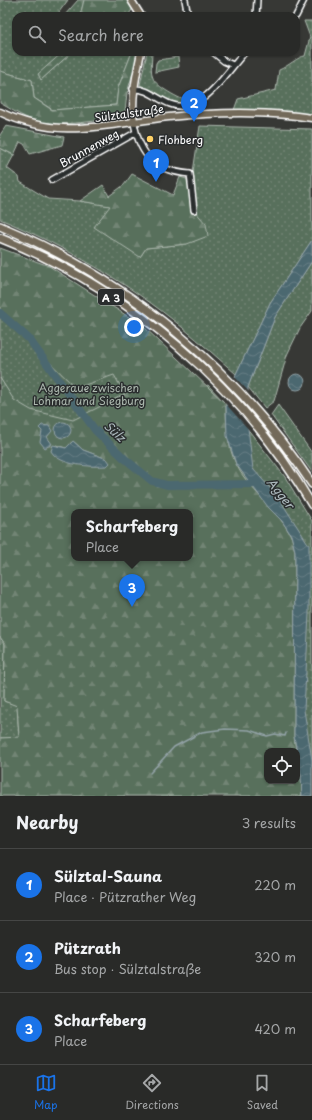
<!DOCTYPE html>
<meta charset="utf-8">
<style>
:root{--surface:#292a28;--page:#353634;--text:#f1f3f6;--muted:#a5a7a8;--line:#454645;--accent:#1a73e8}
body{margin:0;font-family:"Playpen Sans",sans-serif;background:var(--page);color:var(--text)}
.controls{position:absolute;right:12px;bottom:12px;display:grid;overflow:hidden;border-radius:8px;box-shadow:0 1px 3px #0004}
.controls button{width:36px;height:36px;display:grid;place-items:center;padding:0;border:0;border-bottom:1px solid var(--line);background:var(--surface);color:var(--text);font:20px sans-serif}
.you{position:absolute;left:134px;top:327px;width:14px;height:14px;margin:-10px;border:3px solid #fff;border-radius:50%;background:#1a73e8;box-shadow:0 0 0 6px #1a73e833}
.badge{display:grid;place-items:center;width:26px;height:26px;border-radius:50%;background:var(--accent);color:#fff;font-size:13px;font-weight:700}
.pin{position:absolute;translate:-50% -33px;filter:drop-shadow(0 1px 2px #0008)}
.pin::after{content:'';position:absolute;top:21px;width:14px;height:12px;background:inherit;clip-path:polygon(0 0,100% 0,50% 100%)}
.popup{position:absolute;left:71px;top:509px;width:122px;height:52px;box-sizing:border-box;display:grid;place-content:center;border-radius:8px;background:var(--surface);filter:drop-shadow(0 1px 3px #0005);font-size:13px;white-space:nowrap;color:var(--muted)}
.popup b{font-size:15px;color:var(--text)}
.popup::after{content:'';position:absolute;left:50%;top:100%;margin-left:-8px;border:8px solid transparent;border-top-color:var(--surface)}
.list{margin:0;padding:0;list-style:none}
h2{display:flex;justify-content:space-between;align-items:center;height:52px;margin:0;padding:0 16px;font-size:17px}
h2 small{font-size:13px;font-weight:400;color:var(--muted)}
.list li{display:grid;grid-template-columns:26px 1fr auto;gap:12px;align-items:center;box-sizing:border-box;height:72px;padding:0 16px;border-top:1px solid var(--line)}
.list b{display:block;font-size:15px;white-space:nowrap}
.list p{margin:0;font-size:13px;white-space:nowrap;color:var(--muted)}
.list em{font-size:13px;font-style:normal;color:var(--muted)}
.icon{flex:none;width:22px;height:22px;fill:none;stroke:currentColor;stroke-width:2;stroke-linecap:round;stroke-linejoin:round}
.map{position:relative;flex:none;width:312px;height:796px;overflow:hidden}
.search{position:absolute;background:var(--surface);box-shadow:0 1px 3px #0004;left:12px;right:12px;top:12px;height:44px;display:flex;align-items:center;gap:10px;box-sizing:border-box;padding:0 14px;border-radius:12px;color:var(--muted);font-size:15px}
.sheet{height:268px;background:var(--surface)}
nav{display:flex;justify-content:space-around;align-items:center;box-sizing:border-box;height:56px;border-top:1px solid var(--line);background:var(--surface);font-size:11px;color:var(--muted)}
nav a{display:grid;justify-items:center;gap:2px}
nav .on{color:var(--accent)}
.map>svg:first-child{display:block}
.green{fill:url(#green-dots);stroke:#acb8ae}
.forest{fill:url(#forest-firs);stroke:#acb8ae;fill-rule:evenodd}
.water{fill:url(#water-waves);stroke:#94a4a9}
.pier{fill:#373835}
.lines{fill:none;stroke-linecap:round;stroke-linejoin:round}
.stream{stroke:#94a4a9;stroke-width:1.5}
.river{stroke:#4c6770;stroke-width:8}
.minor-casing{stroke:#fff;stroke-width:8}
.major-casing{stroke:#fff;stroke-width:9}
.highway-casing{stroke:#fff;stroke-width:10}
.minor{stroke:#2a2d2e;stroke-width:5}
.major{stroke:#736b5a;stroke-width:6}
.highway{stroke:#736b5a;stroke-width:7}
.poi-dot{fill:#ffd166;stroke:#2a2d2e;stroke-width:1.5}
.labels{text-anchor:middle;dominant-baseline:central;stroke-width:3;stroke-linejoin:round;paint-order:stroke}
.shield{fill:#2a2d2e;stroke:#bfc0c0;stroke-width:1}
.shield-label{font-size:10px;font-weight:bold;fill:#fff}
.street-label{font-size:11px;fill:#fff;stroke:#2a2d2e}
.poi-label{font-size:11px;fill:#fff;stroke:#2a2d2e;text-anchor:start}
.park-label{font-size:11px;fill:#acb8ae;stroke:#2a2d2e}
.water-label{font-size:12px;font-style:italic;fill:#aebbbf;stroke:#2a2d2e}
</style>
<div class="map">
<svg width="312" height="796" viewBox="0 0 312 796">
<defs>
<pattern id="green-dots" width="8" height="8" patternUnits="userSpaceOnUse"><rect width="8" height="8" fill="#59705c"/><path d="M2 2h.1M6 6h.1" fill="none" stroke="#728574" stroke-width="1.8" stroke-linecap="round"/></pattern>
<pattern id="forest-firs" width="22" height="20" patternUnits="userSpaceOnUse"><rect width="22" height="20" fill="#59705c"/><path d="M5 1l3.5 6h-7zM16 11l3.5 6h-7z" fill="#728574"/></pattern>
<pattern id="water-waves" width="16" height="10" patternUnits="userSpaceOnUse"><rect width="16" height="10" fill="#4c6770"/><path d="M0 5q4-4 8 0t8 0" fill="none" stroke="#677e85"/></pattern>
</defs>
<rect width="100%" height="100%" fill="#373835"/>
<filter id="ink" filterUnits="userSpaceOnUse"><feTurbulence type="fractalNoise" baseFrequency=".025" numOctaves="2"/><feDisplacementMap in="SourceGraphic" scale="8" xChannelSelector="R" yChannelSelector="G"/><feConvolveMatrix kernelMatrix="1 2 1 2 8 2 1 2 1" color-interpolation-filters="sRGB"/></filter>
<g filter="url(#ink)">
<path class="green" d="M0,0H68L56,16H16V52H63L39,74L41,80L72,52H132L118,88L116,105L53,110L34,98L32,80L0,71Z
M78,0H84L80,16H64Z
M304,21H312V114L270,111L234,110L238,99L276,90L279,70C287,67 299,56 305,56L310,37Z
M147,52H152C152,60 150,71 153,78C155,86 181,100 190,102L186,105L172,101L140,85Z
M178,57L179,67L155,72L156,63L158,60Z
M200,126L312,129V240L270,303L236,374C218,358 201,343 183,328C130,284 63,245 0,219V148L14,155L7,168L19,177L20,182L48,199L80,201L111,206L140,257L146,248L187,244L194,210L193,172Z
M0,258L206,386L208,385L239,418L285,477L312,521V796H295L297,751H293L273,540L43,455L0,378Z
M312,261V311L300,328L287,355L274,401L265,408L248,387L275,317Z
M278,405L312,453V472L271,415Z
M0,637L5,644L4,701L17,705L19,738H0Z"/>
<path class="forest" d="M84,0H127L133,8L128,16H80Z
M63,52H72L41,80L38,74Z
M132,52H139L127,93L125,112L122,117C96,121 52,129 27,118C18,114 9,108 0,103V71L32,80L34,98L52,110L116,105L118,88Z
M6,126L64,137L62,145L30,154L24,144L20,142L14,155L0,148V135Z
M132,174L173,195L180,177L190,180L194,210L206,224L208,236L187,244L146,248L140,257L94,227L110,206L80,201L103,185L109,196L124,185Z
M0,248L49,266L143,326L226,404C226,424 227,445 236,464C247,488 278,510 290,534C293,539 293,546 295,551L294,736L296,751H267V781H297V754L301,775L302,796H0V738L19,737L17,706L4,701L5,644L0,637V378L14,400L31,410L73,420L125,394L114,375L76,388L0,314ZM73,441L83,450L107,459L51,451L56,445L66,448ZM74,512H190V558H74Z"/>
<path class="water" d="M312,240V261L275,317L248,387V428L253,469L278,497L309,545V614L304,710L312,760V796H302L301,775L294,736L295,551L291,535L282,521L268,507L236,464L227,436L226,404L236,374L270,303Z
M289 382a8 8 0 1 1 16 0a8 8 0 1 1-16 0Z
M55 430a8 8 0 1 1 16 0a8 8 0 1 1-16 0Z
M42,425L49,426L52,431L47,437L52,444L45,448L40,442L42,431L39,428Z
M73,441L83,450L107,459L110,463L107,466C92,467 59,466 51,451L53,445L66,448Z"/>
<path class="pier" d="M233,375L250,393V431L224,402Z"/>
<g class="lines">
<path class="stream" d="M150,773L174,747L202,732L225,729L249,730L267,736L275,734L285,736L286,733"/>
<path class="river" d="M0,313L29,339L95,430L124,458L152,481L167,485L258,484"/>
<defs>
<path id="minor" d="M185,0L188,16
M256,16L257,0
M296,16L304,0
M213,52L224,61L233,65
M133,89C148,88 157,99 170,104C202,117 227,71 245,52
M134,123C140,156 155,171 190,174L194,210
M52,180L135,133"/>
<path id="major" d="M131,0L141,16
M0,112C60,141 107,124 169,117C217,112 265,111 312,118
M134,123C131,98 136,76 141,52"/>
<path id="highway" d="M0,226C129,280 235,368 312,484
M0,238C128,288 243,387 312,505"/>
</defs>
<use href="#minor" class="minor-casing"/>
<use href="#major" class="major-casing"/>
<use href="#highway" class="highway-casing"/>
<use href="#minor" class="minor"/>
<use href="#major" class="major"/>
<use href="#highway" class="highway"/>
</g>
</g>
<circle class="poi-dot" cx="150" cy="139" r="4"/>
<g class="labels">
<rect class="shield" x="98" y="289" width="26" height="16" rx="3"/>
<g class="shield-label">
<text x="111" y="297">A 3</text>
</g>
<g class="street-label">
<text transform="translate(129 113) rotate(-8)">Sülztalstraße</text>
<text transform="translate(89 148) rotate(-29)">Brunnenweg</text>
</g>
<g class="poi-label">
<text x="158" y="139">Flohberg</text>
</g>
<g class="park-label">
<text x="89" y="387">Aggeraue zwischen<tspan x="89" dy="13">Lohmar und Siegburg</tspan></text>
</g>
<g class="water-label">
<text transform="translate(115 431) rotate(42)">Sülz</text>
<text transform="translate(281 493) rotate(51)">Agger</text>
</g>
</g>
</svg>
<div class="controls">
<button><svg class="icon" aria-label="locate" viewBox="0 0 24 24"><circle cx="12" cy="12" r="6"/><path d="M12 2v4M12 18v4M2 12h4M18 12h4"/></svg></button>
</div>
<div class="you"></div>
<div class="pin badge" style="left:156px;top:182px">1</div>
<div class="pin badge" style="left:194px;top:122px">2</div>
<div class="pin badge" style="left:132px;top:607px">3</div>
<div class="popup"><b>Scharfeberg</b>Place</div>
<div class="search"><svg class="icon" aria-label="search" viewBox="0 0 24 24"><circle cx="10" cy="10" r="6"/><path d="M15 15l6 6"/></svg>Search here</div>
</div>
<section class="sheet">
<h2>Nearby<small>3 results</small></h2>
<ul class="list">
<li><span class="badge">1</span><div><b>Sülztal-Sauna</b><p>Place · Pützrather Weg</p></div><em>220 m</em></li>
<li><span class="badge">2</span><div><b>Pützrath</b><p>Bus stop · Sülztalstraße</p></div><em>320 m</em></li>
<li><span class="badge">3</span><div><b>Scharfeberg</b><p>Place</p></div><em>420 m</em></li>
</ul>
</section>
<nav>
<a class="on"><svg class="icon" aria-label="map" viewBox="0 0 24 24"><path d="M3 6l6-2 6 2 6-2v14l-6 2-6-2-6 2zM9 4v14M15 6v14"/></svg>Map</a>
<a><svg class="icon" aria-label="directions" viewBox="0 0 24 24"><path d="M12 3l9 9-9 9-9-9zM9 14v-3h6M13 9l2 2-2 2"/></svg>Directions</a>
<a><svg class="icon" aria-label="saved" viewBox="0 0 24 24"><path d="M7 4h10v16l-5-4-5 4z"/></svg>Saved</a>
</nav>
